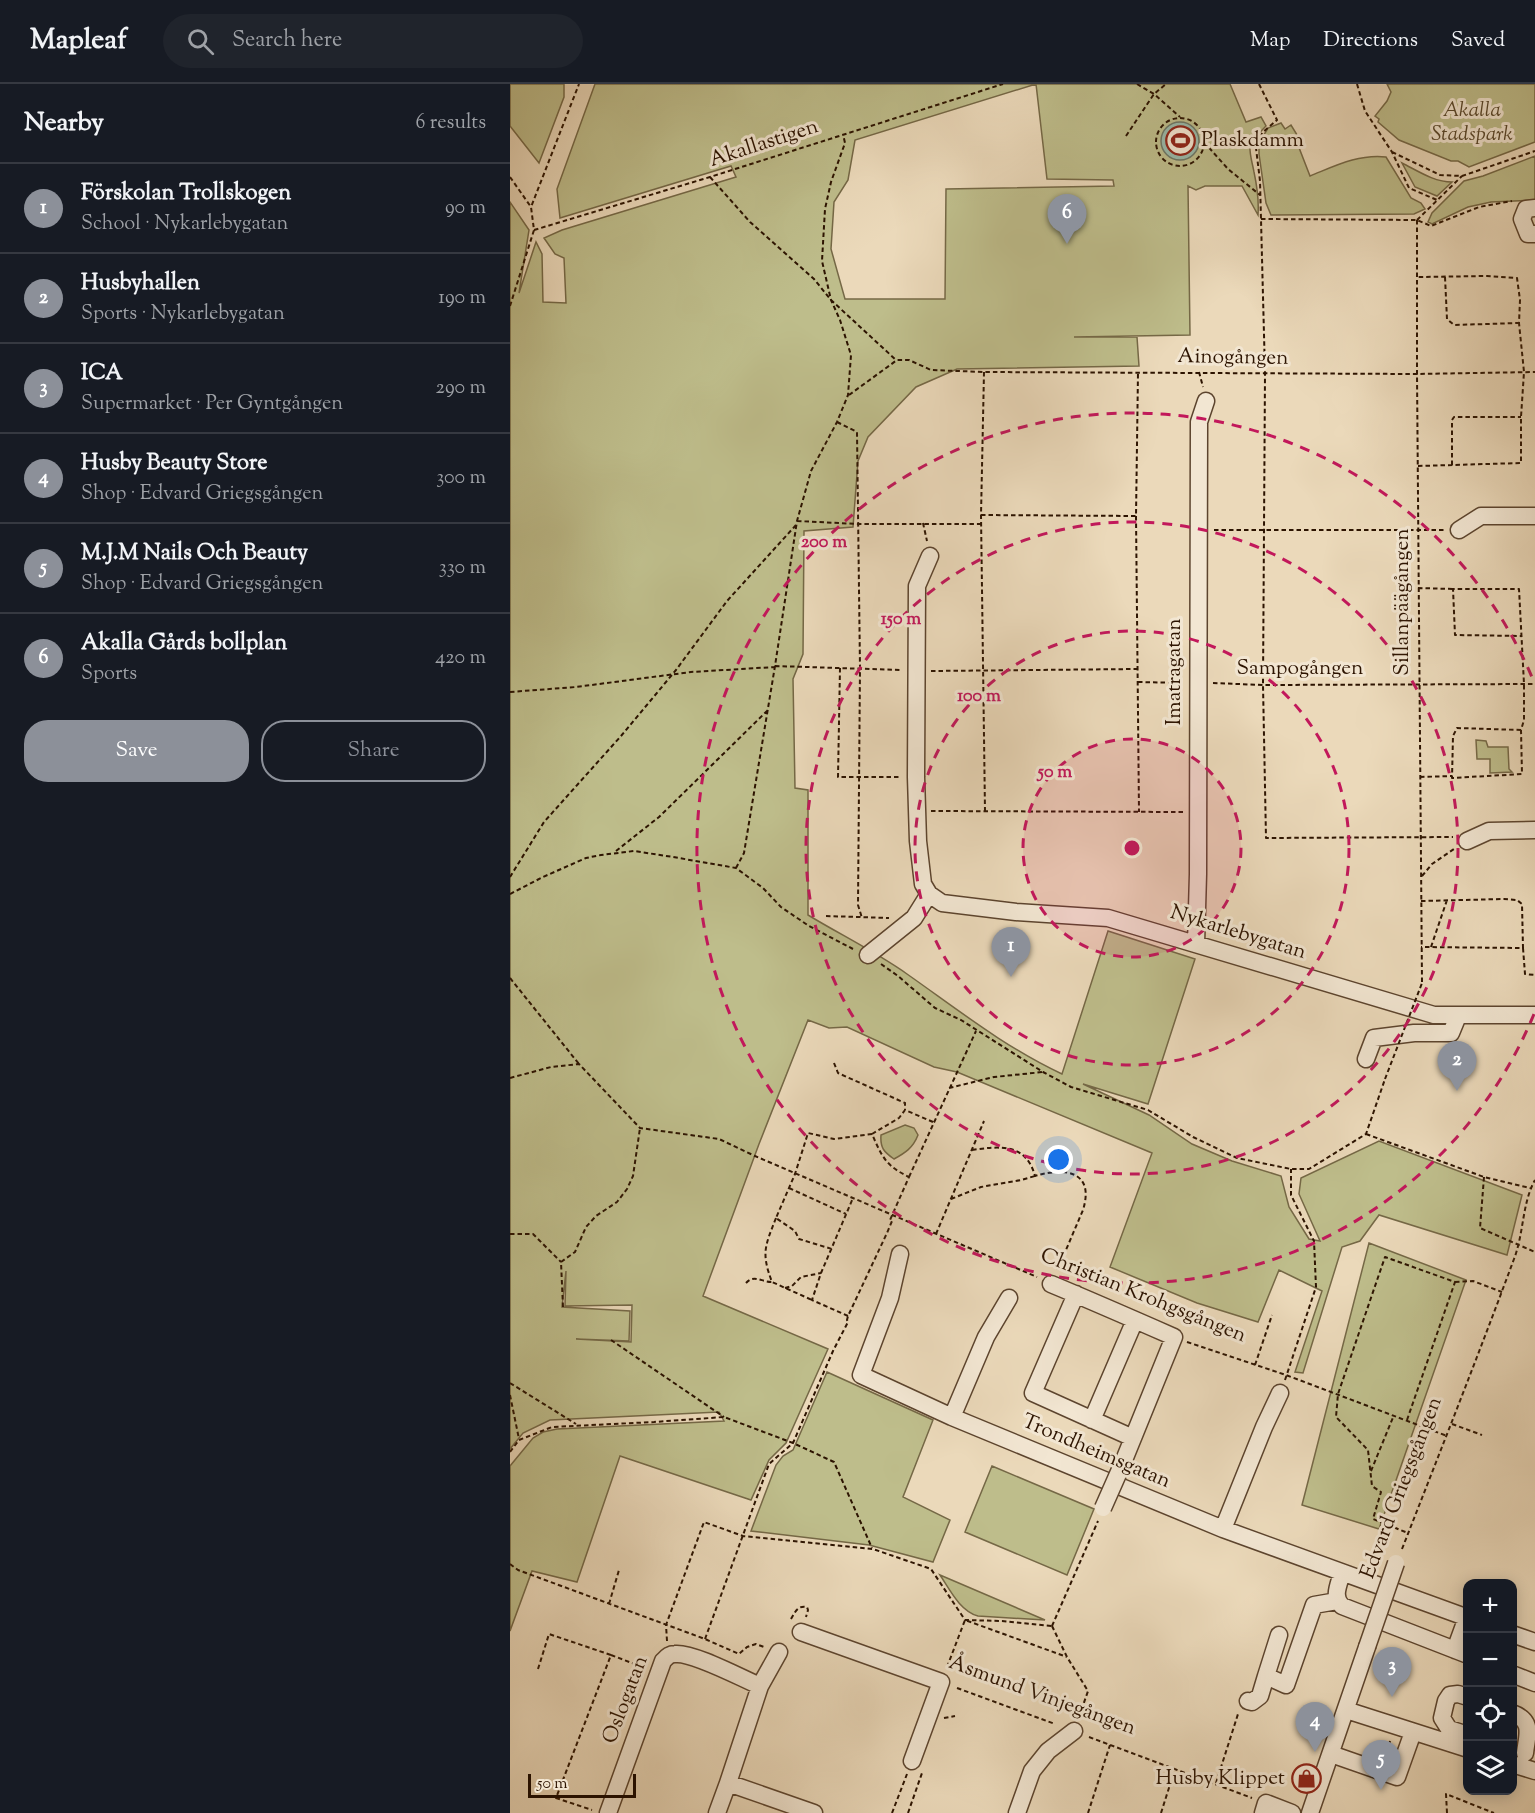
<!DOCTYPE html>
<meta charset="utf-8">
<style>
:root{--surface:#171b24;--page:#20242c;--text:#f1f3f6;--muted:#9ea1a6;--line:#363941;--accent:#8c9099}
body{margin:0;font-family:"Sorts Mill Goudy",serif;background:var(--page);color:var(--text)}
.controls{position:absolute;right:18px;bottom:18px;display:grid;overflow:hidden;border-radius:12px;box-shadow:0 3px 15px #0003}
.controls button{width:54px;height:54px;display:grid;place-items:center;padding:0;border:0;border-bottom:2px solid var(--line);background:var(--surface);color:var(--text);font:30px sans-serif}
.scale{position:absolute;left:18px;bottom:15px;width:108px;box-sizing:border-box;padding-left:6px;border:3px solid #2c1300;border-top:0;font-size:16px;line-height:21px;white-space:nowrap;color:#2c1300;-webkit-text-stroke:4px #f2e6d2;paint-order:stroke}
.you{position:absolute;left:549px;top:1076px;width:21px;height:21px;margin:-15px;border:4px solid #fff;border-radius:50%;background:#1a73e8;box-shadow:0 0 0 9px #1a73e833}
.badge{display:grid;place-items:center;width:39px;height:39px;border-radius:50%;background:var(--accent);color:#fff;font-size:20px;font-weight:700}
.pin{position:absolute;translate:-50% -50px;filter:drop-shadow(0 2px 3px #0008)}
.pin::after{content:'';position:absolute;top:32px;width:21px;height:18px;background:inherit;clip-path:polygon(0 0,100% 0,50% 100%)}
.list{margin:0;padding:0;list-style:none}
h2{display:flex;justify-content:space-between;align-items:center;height:78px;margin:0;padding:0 24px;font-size:26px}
h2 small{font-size:20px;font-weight:400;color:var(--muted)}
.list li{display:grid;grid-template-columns:39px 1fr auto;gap:18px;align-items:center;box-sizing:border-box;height:90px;padding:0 24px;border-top:2px solid var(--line)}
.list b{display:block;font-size:22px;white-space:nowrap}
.list p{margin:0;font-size:20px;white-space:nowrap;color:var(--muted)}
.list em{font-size:20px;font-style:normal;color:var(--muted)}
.actions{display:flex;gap:12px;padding:18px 24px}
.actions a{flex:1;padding:14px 0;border:2px solid var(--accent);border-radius:24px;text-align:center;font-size:21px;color:var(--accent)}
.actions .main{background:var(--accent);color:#fff}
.icon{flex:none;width:33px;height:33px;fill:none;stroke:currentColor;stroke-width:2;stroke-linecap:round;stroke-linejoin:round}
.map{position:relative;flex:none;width:1025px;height:1729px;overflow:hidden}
header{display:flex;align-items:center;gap:36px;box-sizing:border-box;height:84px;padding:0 30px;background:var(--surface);border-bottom:2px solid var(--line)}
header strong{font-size:28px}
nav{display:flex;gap:33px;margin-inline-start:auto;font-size:21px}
.search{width:420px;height:54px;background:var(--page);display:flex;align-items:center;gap:15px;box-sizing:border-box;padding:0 21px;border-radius:33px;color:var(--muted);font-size:22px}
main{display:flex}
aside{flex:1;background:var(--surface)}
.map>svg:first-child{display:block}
.green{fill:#bebd8b;stroke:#756846;stroke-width:1.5;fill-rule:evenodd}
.water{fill:#99baac;stroke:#6d7767;stroke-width:1.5}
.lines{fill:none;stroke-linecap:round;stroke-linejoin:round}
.shore{stroke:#626656;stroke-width:1.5}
.minor-casing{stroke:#5c442e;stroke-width:19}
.path{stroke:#2c1300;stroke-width:2;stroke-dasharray:4.5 3;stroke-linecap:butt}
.minor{stroke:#f2e6d2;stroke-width:16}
.minor-bridge-casing{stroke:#5c442e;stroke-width:19;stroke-linecap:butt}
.path-bridge{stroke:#2c1300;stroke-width:2;stroke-dasharray:4.5 3;stroke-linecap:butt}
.minor-bridge{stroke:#f2e6d2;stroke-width:16}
.ring{fill:none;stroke:#c2185b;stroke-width:3;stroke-dasharray:10 8}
.labels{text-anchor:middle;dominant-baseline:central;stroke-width:6;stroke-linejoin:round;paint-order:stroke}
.park-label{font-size:21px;font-style:italic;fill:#58462a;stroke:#f2e6d2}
.poi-label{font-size:21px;fill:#2c1300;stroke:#f2e6d2;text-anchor:start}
.street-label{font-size:21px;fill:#2c1300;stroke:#f2e6d2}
.centre{fill:#c2185b;stroke:#f2e6d2;stroke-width:3}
.ring-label{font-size:18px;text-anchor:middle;font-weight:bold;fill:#c2185b;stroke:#f2e6d2;stroke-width:6;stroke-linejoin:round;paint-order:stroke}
</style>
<header>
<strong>Mapleaf</strong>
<div class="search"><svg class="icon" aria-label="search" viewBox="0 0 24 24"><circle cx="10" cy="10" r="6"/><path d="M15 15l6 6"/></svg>Search here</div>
<nav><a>Map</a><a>Directions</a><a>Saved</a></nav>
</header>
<main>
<aside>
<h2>Nearby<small>6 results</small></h2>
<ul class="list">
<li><span class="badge">1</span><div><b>Förskolan Trollskogen</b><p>School · Nykarlebygatan</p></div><em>90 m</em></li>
<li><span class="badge">2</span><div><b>Husbyhallen</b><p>Sports · Nykarlebygatan</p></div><em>190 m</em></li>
<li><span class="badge">3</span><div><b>ICA</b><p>Supermarket · Per Gyntgången</p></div><em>290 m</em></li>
<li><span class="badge">4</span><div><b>Husby Beauty Store</b><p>Shop · Edvard Griegsgången</p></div><em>300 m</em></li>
<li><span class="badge">5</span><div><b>M.J.M Nails Och Beauty</b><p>Shop · Edvard Griegsgången</p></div><em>330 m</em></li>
<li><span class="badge">6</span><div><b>Akalla Gårds bollplan</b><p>Sports</p></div><em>420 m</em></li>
</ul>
<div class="actions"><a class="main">Save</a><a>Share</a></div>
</aside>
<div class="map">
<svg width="1025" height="1729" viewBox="0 0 1025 1729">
<rect width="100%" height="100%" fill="#ebd9ba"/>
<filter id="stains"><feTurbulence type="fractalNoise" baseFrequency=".00333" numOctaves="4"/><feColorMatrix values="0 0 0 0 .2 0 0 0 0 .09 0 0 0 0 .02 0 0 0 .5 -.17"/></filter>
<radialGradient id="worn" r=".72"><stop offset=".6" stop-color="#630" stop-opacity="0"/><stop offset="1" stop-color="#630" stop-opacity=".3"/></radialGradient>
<path class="green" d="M0,0H54V13L29,79L0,42Z
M85,0H720L736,38L751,33L756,42L740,59C739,70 742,77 744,88C747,102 749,117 748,131L732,102H695L686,106L678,102L680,251L564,253H627L629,282L447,285L406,303L358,353L348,377L343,443L294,447L293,570L283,595L285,704L298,706V831C331,851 366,868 397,890C447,925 496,964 552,990L598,847L685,875L638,1020L573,1000L639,1031L682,1060L722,1077L771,1092L779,1123L799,1155L810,1157L789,1110L791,1094L869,1057L1012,1111L997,1171L869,1131L850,1157L832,1163L793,1289L785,1288L812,1207L769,1186L748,1238L687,1219L600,1183L642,1069L447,988L424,983L337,943L319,944L298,936L249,1060L193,1212L318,1265L276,1359L259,1376L241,1416L110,1372L67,1498L22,1487L0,1547V1382L23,1354L33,1348L47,1345L214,1337L209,1328L40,1336L13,1349L0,1365V118L19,146L9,209L26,158L32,170L33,218L56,219L54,174L45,170L34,154L52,146L226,93L221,82L50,134L47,105ZM526,0L537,95L603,96L604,102L436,105L435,215H335L321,165L324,118L338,96L345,56ZM56,1187L55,1222L122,1221L121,1258L66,1255L119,1257L120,1227L52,1223Z
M877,0H1025V58L959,83L948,77H941L889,56L868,38L869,35L865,32L877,17L881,8Z
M771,39L775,45L781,41L792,59L788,61L800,92C825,82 848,70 876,73L901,114L911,119L915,125L904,130L761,131L756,119L749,70V59L758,44Z
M1025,72V116L981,118L958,123L922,140L918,138L922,129L954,97L973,92Z
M892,79C908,87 924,98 942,98L927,112L905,103Z
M966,656L976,657L978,663H998L999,685L1002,688L980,689V675H967Z
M395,1041L404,1044L408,1051C403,1064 395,1069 384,1075C374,1068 370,1064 371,1051Z
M859,1159L956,1196L869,1445L792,1421Z
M317,1288L423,1336L393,1413L440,1436L423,1478L359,1461L241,1447L266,1381L273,1372L283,1366Z
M482,1382L584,1425L557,1491L455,1448Z
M430,1491L535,1536L468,1532C450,1527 440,1506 430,1491Z"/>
<path class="water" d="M651 57a19 19 0 1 1 38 0a19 19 0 1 1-38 0Z"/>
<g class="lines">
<path class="shore" d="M657 57a13 13 0 1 1 26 0a13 13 0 1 1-26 0Z"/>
<defs>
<path id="minor" d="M1025,124L1016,125L1012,135L1018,150H1025
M949,446L971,432H1025
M420,472L407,502L406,693L408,757L413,800L419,810L432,819L506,828L598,834L924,931H1025
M957,757L979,747L1025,746
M686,860L688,790L689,338L696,317
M358,871L404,834L419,810
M856,975L864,954L904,949H941L948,932
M390,1170L380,1214L351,1291L442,1333L713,1445L958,1534
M541,1200C582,1217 623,1235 664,1253L623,1354L523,1309L566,1210
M442,1333L476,1253L499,1214
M582,1336L625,1236
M612,1381L623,1354
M713,1445L754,1343L770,1309
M832,1489C829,1500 822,1513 832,1522L958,1571
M291,1548L431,1598L402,1677
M1002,1550L1025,1558
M769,1551L756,1592L776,1601L804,1521L827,1517
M945,1566L957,1533
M1002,1590L1025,1599
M250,1602L269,1568
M958,1613L948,1610L940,1611L936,1617L932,1634L939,1645L958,1651
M738,1617L742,1618L750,1612L756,1592
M836,1626L958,1665
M1002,1629C1024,1637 1017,1651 1015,1669
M821,1670L887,1693L903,1648
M1002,1680L1025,1687
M98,1729L153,1577C157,1573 159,1570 165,1570C183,1568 231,1594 250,1602L218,1699L304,1729
M207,1729L218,1699
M507,1729L522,1687L538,1667L564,1647
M753,1729L756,1719L782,1729
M800,1729L857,1563"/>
</defs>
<use href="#minor" class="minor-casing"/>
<path class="path" d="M627,0L644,10L670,33
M749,0L767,36L753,48L748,56L746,64L750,97L755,289L753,601L756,754L943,753
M847,0L855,27L882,68L899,104L927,116
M646 58a24 24 0 1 1 48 0a24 24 0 1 1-48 0Z
M616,52L644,10L656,0
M694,58L718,85L750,111
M882,68L930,91L952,92L1025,67
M0,93L21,123
M200,93L240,138L304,195L321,216L386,276
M751,135L907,136L921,142L969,123L1002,117
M907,136V290L912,899
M907,136L952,92
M24,146L200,93L493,0
M935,193L937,235L944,241L1009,239
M0,222L24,146L21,123L69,0
M474,288L471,431L475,727
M689,288L693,303
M339,311L387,276H399L421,286L474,288L907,290L1025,288
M327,338L347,348L350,584L348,821L352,834
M942,381V336L944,333H1011
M908,382L1011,379V333L1014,288L1009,239L1010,216L1007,194L977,192L908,193
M471,431L626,432L628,288
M626,432L629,728
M287,437L347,440H472
M413,439L417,457
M704,446H935
M908,504L943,505
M265,582L391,586
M330,584L328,693H390
M421,587L628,585
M628,598L673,599
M703,599L753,601L1025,600
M0,608L66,603L181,588L265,583
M1011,646L947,644L943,652L942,694L1012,690L1011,646L1014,636V600L1009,505H943L945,551L1011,552
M910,693L942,692
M421,727L673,728
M106,767L149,733L258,626
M226,784L234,769L265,582L287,437L301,387L327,338L338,311L341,271L330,236L321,216L312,177L315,125L321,98L335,59L333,50
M912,792L922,780L944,765
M0,793L34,738L111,652L166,586L217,517L286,441
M0,810L33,793L76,774L91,771L124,767L163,773L226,784L253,804L271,823L299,842L343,865
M911,817L994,815L1007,816L1012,820L1013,864L911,863
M316,832L379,834
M921,863L937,816
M1013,864L1015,890L1025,891
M371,880L388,892L425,924L451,936L533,988L561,1003L638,1026L683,1053L727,1074L781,1085H799L856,1050L875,995
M0,894L69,980
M324,979L328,989L395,1019V1026
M0,994L41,983L69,980L130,1044L209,1055L245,1072L527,1193
M439,1004L484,993L533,988
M362,1050L389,1034L395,1026L423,1038
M856,1050L974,1093L1020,1104
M462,1066C490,1062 516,1059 525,1092C555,1083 585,1087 573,1126L547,1187
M399,1093L466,947
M974,1093L970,1144L1025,1168
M279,1104L336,1130
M441,1115L471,1103L511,1096L525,1092
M266,1134C255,1162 251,1169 262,1198L302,1216
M0,1150H23L51,1178
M426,1150L474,1037
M945,1198L963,1197L992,1208
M236,1199C244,1190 251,1198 262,1198
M275,1204L282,1202L291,1193L311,1189
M53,1223L51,1178L65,1168L76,1143L86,1132L107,1118L117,1105L123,1092L130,1044
M338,1232L302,1216L311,1189L343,1114
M101,1256L214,1333
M677,1258L776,1291L937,1352
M745,1281L762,1231
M775,1296L806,1203L804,1157L781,1111V1085
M0,1299L66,1340
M0,1311L9,1355
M897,1336L945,1198L875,1173L828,1310L826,1333L858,1366L862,1402L871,1408L863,1435L898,1449
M942,1340L972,1351
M0,1368L9,1356L42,1343L144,1338L214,1333L283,1359L324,1378L362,1464
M861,1387L884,1331
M892,1465C930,1368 968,1272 1004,1175C1014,1149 1012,1119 1025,1096
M0,1480L8,1486L195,1555L229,1570L237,1563L246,1560L254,1563
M99,1520L109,1486
M281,1535C285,1528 288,1521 297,1523L298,1526L296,1533
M542,1542L588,1437
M542,1542L557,1573L578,1607L569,1633
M195,1555L259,1380L283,1359L323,1267L338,1238L337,1236L338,1232L377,1149L382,1137L380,1136L399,1093C376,1082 372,1073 362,1050L324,1055L298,1049L285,1090L266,1134L285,1147L289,1155L322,1165
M157,1557L156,1541L194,1438L233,1452L363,1465L421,1485L455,1536L492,1537L542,1542
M101,1571L135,1584
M437,1583L455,1536L557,1573
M28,1585L39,1550L101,1571L46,1714L82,1726
M447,1604L545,1640
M434,1634L445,1632
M579,1653L742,1714
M878,1666L880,1657
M706,1699L728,1630
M382,1729L397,1690
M398,1729L412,1689
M578,1729L600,1661
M651,1729L665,1685
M937,1729L936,1710L984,1729"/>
<use href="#minor" class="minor"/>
<defs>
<path id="minor-bridge" d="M593,1424L612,1381
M857,1563L886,1479"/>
</defs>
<use href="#minor-bridge" class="minor-bridge-casing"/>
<path class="path-bridge" d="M875,995L912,899"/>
<use href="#minor-bridge" class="minor-bridge"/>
</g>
<circle cx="622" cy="764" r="109" fill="#c2185b" fill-opacity=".12"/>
<g class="ring">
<circle cx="622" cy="764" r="109"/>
<circle cx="622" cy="764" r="217"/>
<circle cx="622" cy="764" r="326"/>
<path d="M1024 930A435 435 0 1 1 1024 598"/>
</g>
<defs>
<symbol id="stadium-ring" viewBox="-11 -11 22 22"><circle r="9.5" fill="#f2e6d2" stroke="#8f2418" stroke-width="1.5"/><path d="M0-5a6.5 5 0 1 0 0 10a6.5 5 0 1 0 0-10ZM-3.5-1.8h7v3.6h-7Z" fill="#8f2418"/></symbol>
<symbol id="shop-ring" viewBox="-11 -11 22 22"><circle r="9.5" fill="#f2e6d2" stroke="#8f2418" stroke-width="1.5"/><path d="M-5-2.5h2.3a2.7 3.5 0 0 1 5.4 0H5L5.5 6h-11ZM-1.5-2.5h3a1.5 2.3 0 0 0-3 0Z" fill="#8f2418"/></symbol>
</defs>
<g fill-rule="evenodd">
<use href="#stadium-ring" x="654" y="40" width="33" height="33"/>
<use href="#shop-ring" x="780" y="1678" width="33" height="33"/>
</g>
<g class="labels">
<g class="park-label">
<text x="962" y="27">Akalla<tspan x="962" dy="24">Stadspark</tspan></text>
</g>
<g class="poi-label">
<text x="691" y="57">Plaskdamm</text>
<text x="775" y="1695" text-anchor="end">Husby Klippet</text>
</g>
<g class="street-label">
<text transform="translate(254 60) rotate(-18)">Akallastigen</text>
<text transform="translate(723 274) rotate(1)">Ainogången</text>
<text transform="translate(893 518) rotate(-90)">Sillanpäägången</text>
<text x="790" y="585">Sampogången</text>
<text transform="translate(665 588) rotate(-90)">Imatragatan</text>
<text transform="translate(728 849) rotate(17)">Nykarlebygatan</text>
<text transform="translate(633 1212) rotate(22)">Christian Krohgsgången</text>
<text transform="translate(586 1368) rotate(23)">Trondheimsgatan</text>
<text transform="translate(892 1404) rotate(-69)">Edvard Griegsgången</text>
<text transform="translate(532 1612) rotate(20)">Åsmund Vinjegången</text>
<text transform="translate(116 1616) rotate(-69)">Oslogatan</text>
</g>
</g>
<circle cx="622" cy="764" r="9" class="centre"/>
<g class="ring-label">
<text x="314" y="463">200 m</text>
<text x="391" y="540">150 m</text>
<text x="469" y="617">100 m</text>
<text x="545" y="693">50 m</text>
</g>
<rect width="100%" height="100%" filter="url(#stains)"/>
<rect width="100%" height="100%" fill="url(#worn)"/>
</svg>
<div class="controls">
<button>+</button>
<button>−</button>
<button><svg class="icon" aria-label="locate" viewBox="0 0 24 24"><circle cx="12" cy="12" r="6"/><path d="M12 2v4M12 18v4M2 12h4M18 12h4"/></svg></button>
<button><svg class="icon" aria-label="layers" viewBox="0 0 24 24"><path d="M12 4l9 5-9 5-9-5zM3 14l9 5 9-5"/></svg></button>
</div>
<div class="scale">50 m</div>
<div class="you"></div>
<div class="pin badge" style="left:501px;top:893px">1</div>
<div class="pin badge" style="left:947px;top:1007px">2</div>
<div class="pin badge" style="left:882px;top:1613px">3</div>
<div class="pin badge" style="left:805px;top:1668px">4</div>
<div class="pin badge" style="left:871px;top:1706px">5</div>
<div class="pin badge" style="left:557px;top:160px">6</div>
</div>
</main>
